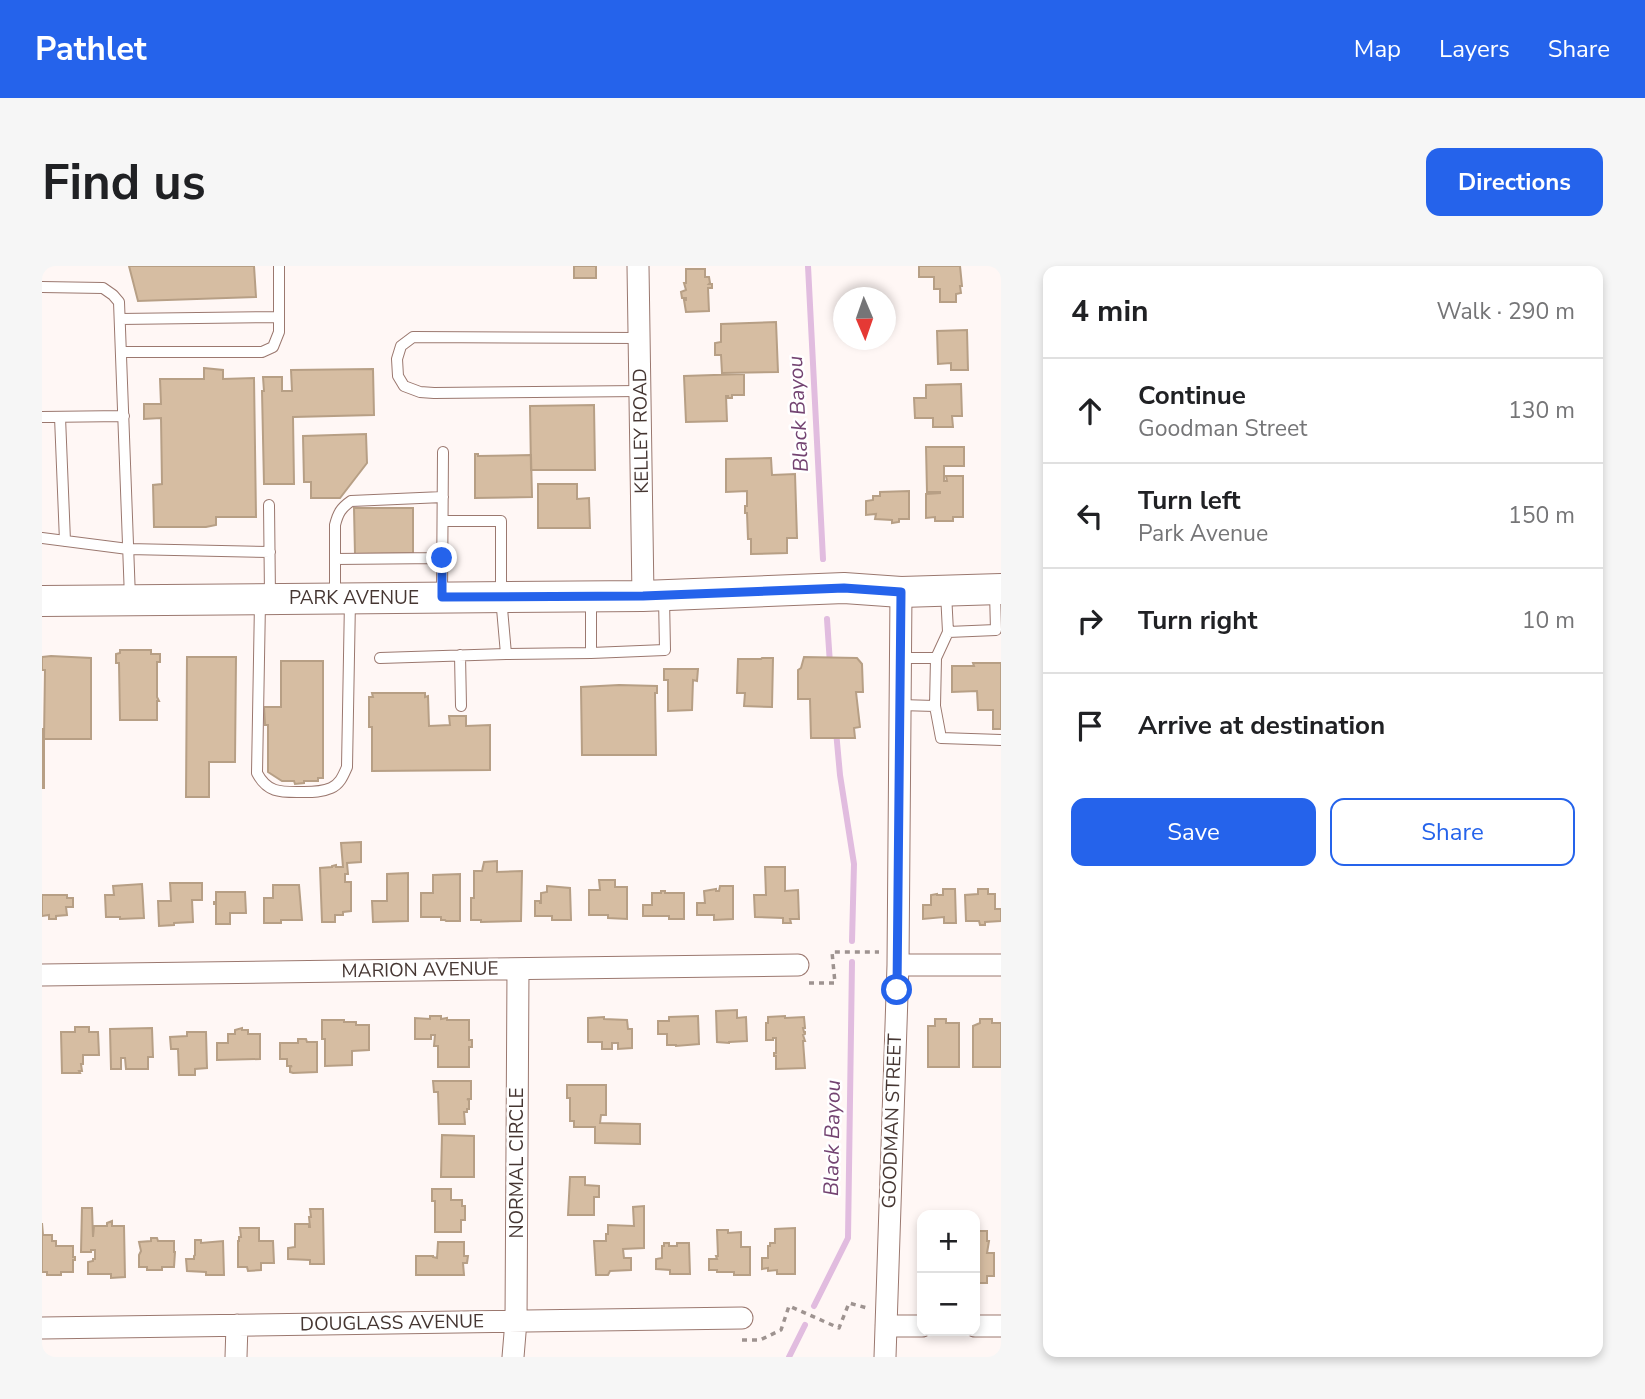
<!DOCTYPE html>
<meta charset="utf-8">
<style>
:root{--surface:#fff;--page:#f6f6f6;--text:#202124;--muted:#757577;--line:#e0e0e0;--accent:#2563eb}
body{margin:0;font-family:"Nunito Sans",sans-serif;background:var(--page);color:var(--text)}
.controls{position:absolute;right:21px;bottom:21px;display:grid;overflow:hidden;border-radius:14px;box-shadow:0 4px 10px #0003}
.controls button{width:63px;height:63px;display:grid;place-items:center;padding:0;border:0;border-bottom:2px solid var(--line);background:var(--surface);color:var(--text);font:35px sans-serif}
.compass{position:absolute;left:791px;top:21px;width:63px;height:63px;border-radius:50%;background:var(--surface);box-shadow:0 4px 10px #0003;rotate:178deg}
.stop{position:absolute;width:21px;height:21px;margin:-16px;border:5px solid #2563eb;border-radius:50%;background:#fff}
.stop.end{background:#2563eb;border-color:#fff;box-shadow:0 2px 7px #0008}
.list{margin:0;padding:0;list-style:none}
h2{display:flex;justify-content:space-between;align-items:center;height:91px;margin:0;padding:0 28px;font-size:30px}
h2 small{font-size:23px;font-weight:400;color:var(--muted)}
.list li{display:grid;grid-template-columns:46px 1fr auto;gap:21px;align-items:center;box-sizing:border-box;height:105px;padding:0 28px;border-top:2px solid var(--line)}
.list b{display:block;font-size:26px;white-space:nowrap}
.list p{margin:0;font-size:23px;white-space:nowrap;color:var(--muted)}
.list em{font-size:23px;font-style:normal;color:var(--muted)}
.actions{display:flex;gap:14px;padding:21px 28px}
.actions a{flex:1;padding:16px 0;border:2px solid var(--accent);border-radius:14px;text-align:center;font-size:24px;color:var(--accent)}
.actions .main{background:var(--accent);color:#fff}
.icon{flex:none;width:38px;height:38px;fill:none;stroke:currentColor;stroke-width:2;stroke-linecap:round;stroke-linejoin:round}
.map{position:relative;flex:none;width:959px;height:1091px;overflow:hidden;border-radius:14px}
header{display:flex;align-items:center;gap:42px;box-sizing:border-box;height:98px;padding:0 35px;background:var(--accent);color:#fff}
header strong{font-size:33px}
nav{display:flex;gap:38px;margin-inline-start:auto;font-size:24px}
.intro{display:flex;align-items:center;justify-content:space-between;box-sizing:border-box;height:168px;padding:0 42px}
h1{margin:0;font-size:49px}
.button{padding:18px 32px;border-radius:14px;background:var(--accent);color:#fff;font-size:24px;font-weight:700}
main{display:flex;gap:42px;padding:0 42px}
aside{flex:1;background:var(--surface);border-radius:14px;box-shadow:0 4px 10px #0003}
.map>svg:first-child{display:block}
.lines{fill:none;stroke-linecap:round;stroke-linejoin:round}
.stream{stroke:#e1bcdf;stroke-width:6}
.building{fill:#d6bda2;stroke:#b79f85;stroke-width:2}
.lane-casing{stroke:#9b786f;stroke-width:12}
.street-casing{stroke:#9b786f;stroke-width:23}
.secondary-casing{stroke:#9b786f;stroke-width:32}
.path{stroke:#9e9390;stroke-width:3.5;stroke-dasharray:5 5;stroke-linecap:butt}
.lane{stroke:#fff;stroke-width:10}
.street{stroke:#fff;stroke-width:21}
.secondary{stroke:#fff;stroke-width:30}
.route{stroke:#2563eb;stroke-width:9}
.labels{text-anchor:middle;dominant-baseline:central;stroke-width:5;stroke-linejoin:round;paint-order:stroke}
.street-label{font-size:19px;fill:#453632;stroke:#fff}
.water-label{font-size:21px;font-style:italic;fill:#734371;stroke:#fff}
</style>
<header>
<strong>Pathlet</strong>
<nav><a>Map</a><a>Layers</a><a>Share</a></nav>
</header>
<div class="intro"><h1>Find us</h1><a class="button">Directions</a></div>
<main>
<div class="map">
<svg width="959" height="1091" viewBox="0 0 959 1091">
<rect width="100%" height="100%" fill="#fff7f5"/>
<g class="lines">
<path class="stream" d="M766,0L781,293
M785,353L788,398
M794,465L798,509L812,598L810,675
M772,1040L806,972L810,696
M747,1091L763,1059"/>
</g>
<path class="building" d="M87,0H212L214,31L96,35Z
M532,0H554V12H532Z
M877,0H918L920,20H918L919,27L914,28V36H898V23H892V11H877Z
M644,3H663V11H667L668,17L667,18H670V22H666L667,45L644,46L642,34H644V32H640L639,26L644,24L642,17H644Z
M734,56L736,106L680,107L679,89H673V77L679,76V58Z
M925,64L926,104H909V97L896,98L895,65Z
M162,102L181,104V113L212,112L214,251H174V259L164,261H112L111,219L120,218L119,152L102,153V138H119L118,113H162Z
M331,103L332,149L251,151L252,218H222L220,125H222L221,111H240V125H250L249,104Z
M702,108V129H690V132H686V130H684L685,155L644,156L642,110Z
M919,118L920,150H910L911,161H891V152H873L872,132H884V119Z
M552,139L553,204H489L488,140Z
M324,168L325,197L298,232H269V216H262L261,170Z
M884,181H922V200H902V215H905L904,210H921V251H911V255H893V251L884,252V228L898,227V226H885Z
M433,188H436V190L489,189L490,231L433,232Z
M729,192L730,209L753,208L755,272H745V287L709,288V273H706L705,247H703V240H705V225L684,226V193Z
M496,218H535V233L547,232L548,262H496Z
M867,225V253H857V256L850,257V254L833,253L834,248L824,249V235L831,234V230H838V226Z
M312,242H371V287L313,288Z
M78,384H109V388H118V396H115V431L117,435H115V454H78L77,397H74V388L78,387Z
M9,390L49,392V473H2L3,404H0V391Z
M145,391H194L193,496H167V531H144Z
M762,391L815,392L820,398L821,426H814L818,461L812,462L813,472H769L768,433H756V404L759,402Z
M720,392H731L730,441L702,440L703,427H695L696,393H719Z
M239,395H281V512H276V515H262V517L253,518L252,515H240L226,506V459H223L222,441H239Z
M931,397H959V463H951V444H936L935,425L910,426V400H932Z
M622,403H656L655,415L651,414L650,444L626,445V414H622Z
M577,419L615,420V427H613L614,489H540L539,421Z
M330,427H383V431L386,430L387,460L408,459L407,450H424V460L448,459V504L330,505V461H327V431H331Z
M0,463H2V522H0Z
M319,576V596L305,597L306,608H303V616H309V645L301,646V649H293V656H280L278,602L290,601V600L294,599V601H301L299,577Z
M455,595V606L480,605L479,655L439,656V654H429V632H432V605H440L442,596Z
M723,601H743V625L756,624L757,653H748L749,657H741V652L713,651L712,629H724Z
M366,607V655L331,656L330,635H345V608Z
M418,608V655H404L403,654H399V651H379V627H391V609Z
M557,614H573V621H585V653L566,652V649H547V624H558Z
M128,617H160V634H150L151,656L132,657V659L117,660L116,635H129Z
M100,618L102,652L78,653V651H64L63,629H72L71,620Z
M231,619H257L260,654H239V657H222V632H231Z
M505,620L528,622L529,654H510V650H493V635H498V637H499V627L505,626Z
M678,620H691V653L672,654V649H655V637H663L662,625L674,623V625H677Z
M901,623H913L914,657H902V651L881,653V639H889V629L895,628V629H901Z
M936,623H946V628H953V643H959V655L943,656V659H938L937,655H924L923,629L936,628Z
M619,625H623V627H642V653H627V650H601V639H610V627H619Z
M174,626H203L204,647H188V658H174V638H172V636H174Z
M0,629H25V632H31V641H24L25,649L14,650V653H7V649L0,650Z
M695,744V752L704,751L705,775L687,776V777L675,776L674,745Z
M388,750H399V753L405,752V754H427V774H430V781H427V801H396V780H392L393,769H389V773H373V752L388,753Z
M656,750L657,778L634,780V779H625V768H616V755H627V751Z
M743,750V752L762,751L763,762H761L762,766H763V768L761,769L763,775H761L763,802L734,803V790H732V787H734V772H731V774H724V757H726V751Z
M562,751V753L585,754L586,763H590V782L576,783V777H570V783H560V776H546V752Z
M893,753H904V757H917V801H886V760H893Z
M938,753H950V757H959V801H931V760L938,757Z
M280,754H302V756H314V759H327V784L310,785V799L283,800V773H280Z
M33,761H47V766H56L57,789H41V798H39L40,805H37L38,807H20L19,766H33Z
M110,762L111,791H106V803H84L83,792H79V803H69L68,763Z
M200,762V764H206V768H218V793L175,794V777H186V768H193V764Z
M145,766H164L165,802L153,803V809H137L136,783H129L128,771L145,770Z
M256,773H264L265,776H275V806L251,807L248,806V801L250,800H245V793H238V777H256Z
M391,815H429V833H425L427,834V843H425V846H422L423,858H397L396,826H392Z
M525,819H564V849H559L558,857L598,858V878L553,877V861H532V855H528V832H525Z
M400,869L432,870V911H399Z
M528,911H543V919L557,920V931H552V949H526Z
M390,923H409V934H420V940H423V954H419V966H393V935H390Z
M602,940V982L581,983L582,992H589V1004L568,1005L566,1009H554L552,975H564V968H566V959L592,960L591,941Z
M40,942H50L51,971L52,960H65V957L70,955V960H82L83,1011L69,1012V1008H46V996L51,995V993H53V984H49V986H39Z
M268,943H281L282,998H268V994L246,993V982L253,981V958H267V961H268L267,951H269Z
M0,957L1,969H10V975H14V980H31V991H33V994H31V1006H19V1009H5V1006H0Z
M198,962H217V975H231L232,997H219V1004L206,1005L205,1001H196V975H197V971H199Z
M753,962V1008H735V1004L726,1005V1002L720,1003V992H726V980H728V977H733V963Z
M675,964H686V967L699,966V981H708V1009H692V1006H675V1004H667V993H675L674,990H676Z
M933,965H945V975H947L945,987H952V1010H945V1017H933Z
M109,972H115L116,975H132V986H133L132,1001H120V1004H105V1001H97V989L99,985L97,976L109,975Z
M153,974H159V977L181,975L182,1009H164V1006L145,1005L144,993H152V990L153,989Z
M396,976H422V990H426L425,997H421L422,1009H374V990H391V991L395,992Z
M622,977H627V980H635V977H647L648,1008H628V1004L614,1003V993L620,992V980H622Z
M876,987H880V1013H877Z"/>
<g class="lines">
<defs>
<path id="lane" d="M0,21L61,22L71,29L77,36L88,332
M78,53L237,51
M597,72L371,71L359,80L355,93L356,110L362,120L378,126L392,127L598,125
M79,86H220L231,81L237,66V0
M0,151L82,150
M18,151L23,275
M227,239L228,330
M401,255H459V331L464,388L549,387V333
M0,272L86,283L228,286
M293,293L400,292
M953,326L954,364L906,366L894,392L893,440L899,472L959,474
M904,327L906,366
M400,329L401,186
M293,330V259C296,247 299,242 309,235L401,231
M218,336L215,507C226,528 240,526 262,526C271,526 280,526 289,522C298,518 301,510 305,501L308,334
M549,387L623,384L622,332
M418,389L419,440
M338,392L464,388
M858,392H894
M858,439L893,440"/>
<path id="street" d="M596,0L601,330
M856,699H959
M0,709L756,699
M844,1060H880
M933,1060H959
M0,1062L700,1052
M194,1091L195,1059
M471,1091L474,1055L476,703
M843,1091L856,699L859,326"/>
<path id="secondary" d="M0,335L601,330L802,322L859,326L959,323"/>
</defs>
<use href="#lane" class="lane-casing"/>
<use href="#street" class="street-casing"/>
<use href="#secondary" class="secondary-casing"/>
<path class="path" d="M767,717H793L790,686H837
M700,1074H718L739,1064L747,1040L797,1062L807,1037L825,1042"/>
<use href="#lane" class="lane"/>
<use href="#street" class="street"/>
<use href="#secondary" class="secondary"/>
</g>
<g class="lines">
<path class="route" d="M400,292V331L601,330L802,322L859,326L855,724"/>
</g>
<g class="labels">
<g class="street-label">
<text transform="translate(599 165) rotate(-91)">KELLEY ROAD</text>
<text x="312" y="332">PARK AVENUE</text>
<text transform="translate(378 704) rotate(-1)">MARION AVENUE</text>
<text transform="translate(850 855) rotate(-88)">GOODMAN STREET</text>
<text transform="translate(475 897) rotate(-90)">NORMAL CIRCLE</text>
<text transform="translate(350 1057) rotate(-1)">DOUGLASS AVENUE</text>
</g>
<g class="water-label">
<text transform="translate(756 148) rotate(-93)">Black Bayou</text>
<text transform="translate(790 872) rotate(-89)">Black Bayou</text>
</g>
</g>
</svg>
<div class="controls">
<button>+</button>
<button>−</button>
</div>
<svg class="compass" viewBox="-18 -18 36 36"><path d="M0-13l5 13h-10z" fill="#e53935"/><path d="M0 13l5-13h-10z" fill="#757577"/></svg>
<div class="stop" style="left:855px;top:724px"></div>
<div class="stop end" style="left:400px;top:292px"></div>
</div>
<aside>
<h2>4 min<small>Walk · 290 m</small></h2>
<ul class="list">
<li><svg class="icon" aria-label="ahead" viewBox="0 0 24 24"><path d="M12 20V5M6 11l6-6 6 6"/></svg><div><b>Continue</b><p>Goodman Street</p></div><em>130 m</em></li>
<li><svg class="icon" aria-label="left" viewBox="0 0 24 24"><path d="M17 20v-9H6M10 6l-5 5 5 5"/></svg><div><b>Turn left</b><p>Park Avenue</p></div><em>150 m</em></li>
<li><svg class="icon" aria-label="right" viewBox="0 0 24 24"><path d="M7 20v-9h11M14 6l5 5-5 5"/></svg><div><b>Turn right</b></div><em>10 m</em></li>
<li><svg class="icon" aria-label="arrive" viewBox="0 0 24 24"><path d="M6 21V4h12l-3 4 3 4H6"/></svg><div><b>Arrive at destination</b></div></li>
</ul>
<div class="actions"><a class="main">Save</a><a>Share</a></div>
</aside>
</main>
